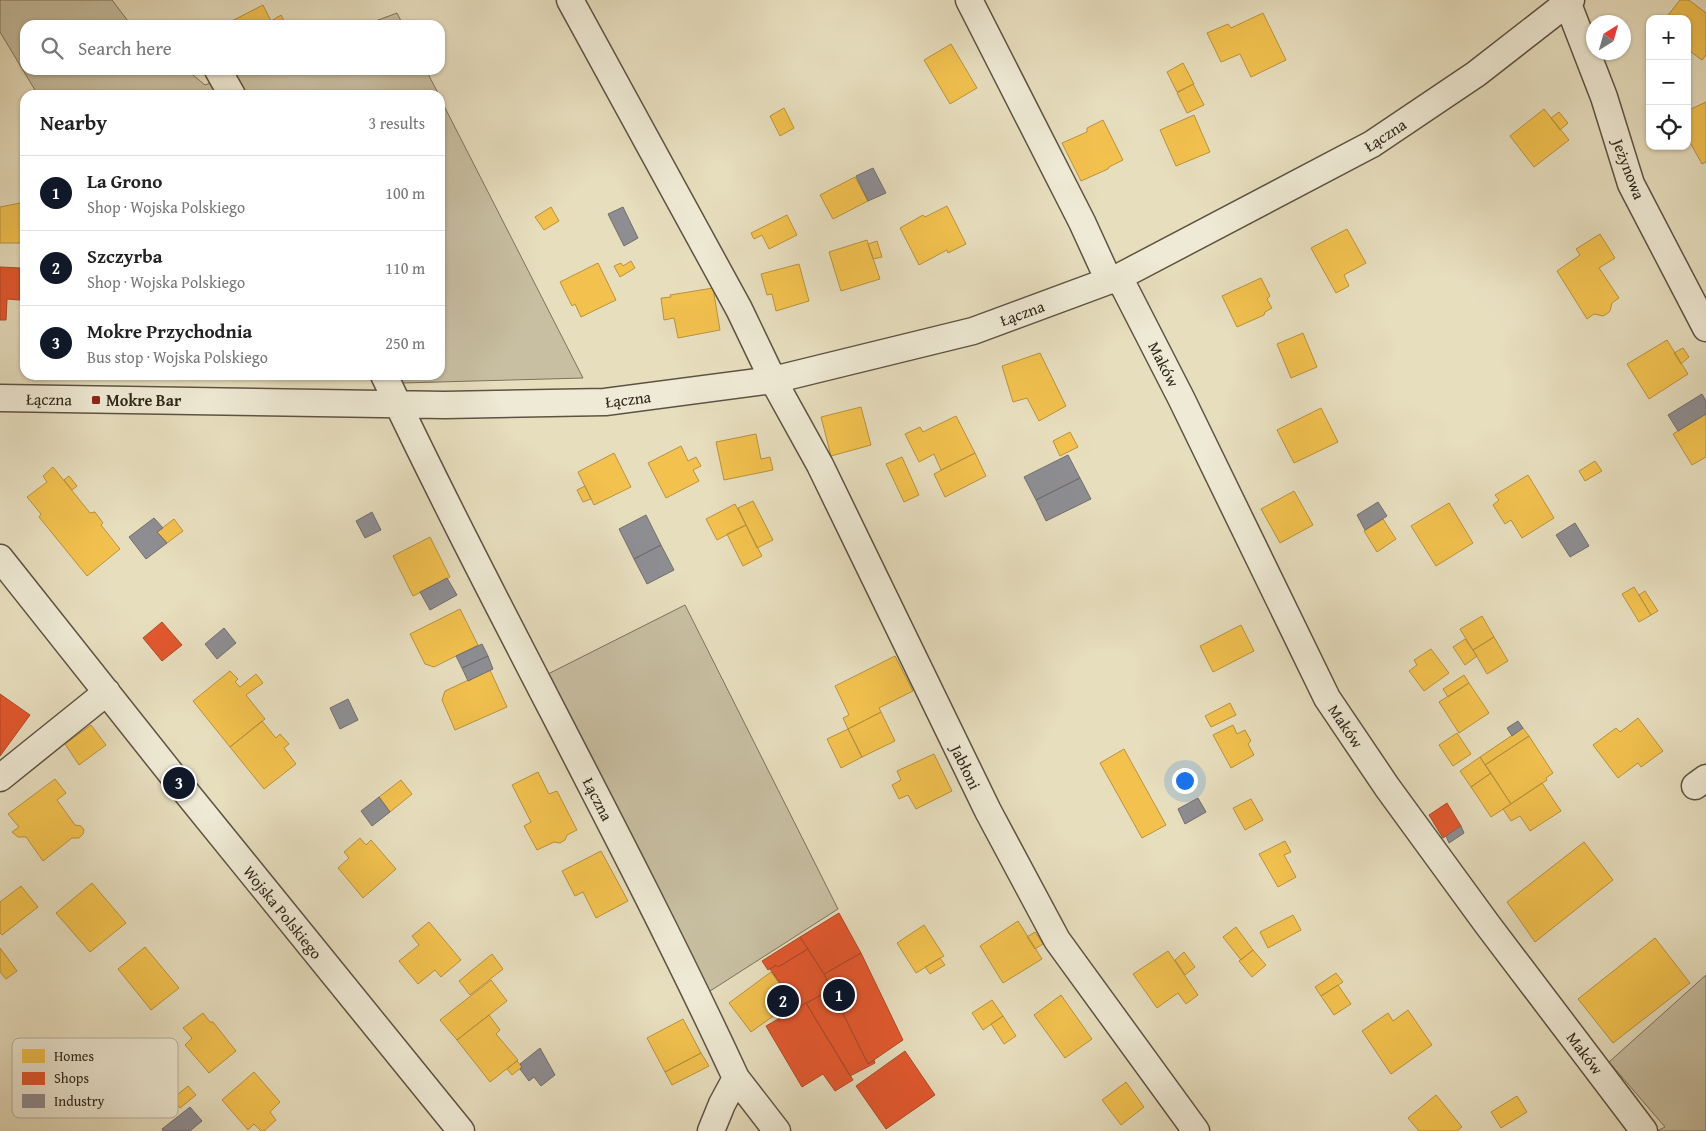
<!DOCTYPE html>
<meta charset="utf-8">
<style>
:root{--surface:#fff;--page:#f6f6f6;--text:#222;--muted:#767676;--line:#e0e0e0;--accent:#111827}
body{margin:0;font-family:"Gentium Book Plus",serif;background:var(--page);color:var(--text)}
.controls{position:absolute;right:15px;top:15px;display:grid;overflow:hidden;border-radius:10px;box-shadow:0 1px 4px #0004}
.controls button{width:45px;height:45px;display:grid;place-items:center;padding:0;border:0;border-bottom:1px solid var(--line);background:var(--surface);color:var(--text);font:25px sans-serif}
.compass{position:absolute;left:1586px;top:15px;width:45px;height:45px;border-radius:50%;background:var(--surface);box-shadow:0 1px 4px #0004;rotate:37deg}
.you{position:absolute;left:1184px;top:780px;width:18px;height:18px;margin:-12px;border:4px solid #fff;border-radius:50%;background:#1a73e8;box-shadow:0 0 0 8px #1a73e833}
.badge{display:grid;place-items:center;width:32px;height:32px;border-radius:50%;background:var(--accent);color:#fff;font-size:16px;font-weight:700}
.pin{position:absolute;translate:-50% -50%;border:2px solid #fff;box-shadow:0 1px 5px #0006}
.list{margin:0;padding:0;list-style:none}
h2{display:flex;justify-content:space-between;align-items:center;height:65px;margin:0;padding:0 20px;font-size:21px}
h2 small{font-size:16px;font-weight:400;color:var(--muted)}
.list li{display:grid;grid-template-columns:32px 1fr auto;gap:15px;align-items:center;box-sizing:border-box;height:75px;padding:0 20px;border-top:1px solid var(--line)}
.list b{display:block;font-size:19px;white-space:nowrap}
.list p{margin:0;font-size:16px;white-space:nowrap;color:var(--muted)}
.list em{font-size:16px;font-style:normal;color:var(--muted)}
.icon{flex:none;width:28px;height:28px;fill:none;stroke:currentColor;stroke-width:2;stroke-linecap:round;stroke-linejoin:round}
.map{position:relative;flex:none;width:1706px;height:1131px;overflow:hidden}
.search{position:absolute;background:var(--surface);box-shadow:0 1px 4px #0004;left:20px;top:20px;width:425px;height:55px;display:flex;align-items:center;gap:12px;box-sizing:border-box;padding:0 18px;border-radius:15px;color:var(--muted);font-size:19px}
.panel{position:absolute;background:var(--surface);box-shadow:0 1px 4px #0004;left:20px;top:90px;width:425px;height:290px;border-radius:15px}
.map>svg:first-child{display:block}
.green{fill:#c8bfa2;stroke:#7c725d}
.homes{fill:#f2c14e;stroke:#b8923e}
.shops{fill:#e4572e;stroke:#ae4827}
.industry{fill:#8d8d92;stroke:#716e6d}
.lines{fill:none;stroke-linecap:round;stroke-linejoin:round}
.minor-casing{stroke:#5d5342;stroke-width:29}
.minor{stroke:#efead5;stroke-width:26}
.poi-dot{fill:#8f2418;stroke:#efead5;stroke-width:2}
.labels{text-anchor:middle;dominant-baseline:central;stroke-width:5;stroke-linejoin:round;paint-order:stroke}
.street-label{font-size:16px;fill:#2f2518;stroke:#efead5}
.poi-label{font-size:16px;font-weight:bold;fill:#2f2518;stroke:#efead5;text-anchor:start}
.key{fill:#efead5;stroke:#b5af9c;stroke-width:1}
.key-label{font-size:14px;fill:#2f2518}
</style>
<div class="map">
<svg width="1706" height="1131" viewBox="0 0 1706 1131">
<rect width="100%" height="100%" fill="#e7debe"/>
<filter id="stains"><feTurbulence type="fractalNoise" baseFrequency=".004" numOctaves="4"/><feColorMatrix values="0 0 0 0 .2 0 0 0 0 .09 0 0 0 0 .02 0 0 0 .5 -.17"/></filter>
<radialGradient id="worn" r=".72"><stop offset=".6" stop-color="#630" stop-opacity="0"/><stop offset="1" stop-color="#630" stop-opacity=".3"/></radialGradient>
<path class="green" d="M0,0H112L131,25H25V70H187L205,85L244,70H426L439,95H38L0,32Z
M397,13L403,25H365Z
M440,98L583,378L402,383L397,375H440Z
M685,605L838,909L707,993L546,675Z
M1706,975V1131H1657L1665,1127L1609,1062Z"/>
<path class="homes" d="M1680,0H1689L1706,13V55L1702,60L1687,49V19H1665Z
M263,5L271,21L281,15L286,25H224Z
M1263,13L1286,60L1251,77L1240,54L1221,62L1207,33L1228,24L1231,28Z
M951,44L977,88L950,104L924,60Z
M1183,63L1194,84L1177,92L1167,72Z
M1193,84L1204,105L1187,113L1177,93Z
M1706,102V162L1702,164L1687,137V111Z
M784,108L794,128L780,136L770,116Z
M1544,109L1569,140L1534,167L1510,136Z
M1559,112L1568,123L1560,130L1551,118Z
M1194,115L1210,152L1176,166L1160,130Z
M1103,120L1123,160L1109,167L1108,169L1081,181L1062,143L1087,132V128Z
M855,177L868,201L833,219L820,195Z
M25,202V243H0V207Z
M947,206L966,244L948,253L947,250L919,265L900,228L923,215L925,217Z
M551,207L559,221L544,230L535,217Z
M787,215L797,235L769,249L762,235L754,239L751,233Z
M1347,229L1366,263L1344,275L1349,286L1336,293L1311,248Z
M1600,234L1615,258L1599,268L1619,298L1612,303L1610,311L1608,313L1603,316L1594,314L1587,319L1557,271L1580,255L1576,249Z
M867,240L880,279L841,291L829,252Z
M877,241L882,257L873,259L868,244Z
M631,261L635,268L620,277L614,266L621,263L623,266Z
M598,263L616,300L581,317L575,304L572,306L560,282Z
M799,264L809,301L776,311L772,294L767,295L761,274Z
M1261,278L1270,296L1267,299L1272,308L1265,312L1264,315L1237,327L1222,296Z
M713,288L720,330L678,338L674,318L664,320L661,298L671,297L670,295Z
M1303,333L1317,367L1291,378L1277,344Z
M1667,340L1688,374L1649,399L1627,364Z
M1683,348L1689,357L1681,364L1674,353Z
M1040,353L1066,406L1039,421L1027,398L1013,402L1002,366Z
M861,407L871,445L831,456L821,417Z
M1321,408L1338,442L1294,463L1277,430Z
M1706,414V457L1692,465L1673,434Z
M956,416L975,453L941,470L934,454L919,462L905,434L920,427L923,432Z
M1070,432L1078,447L1060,456L1053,441Z
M756,434L761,459L770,457L773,470L724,480L716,442Z
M681,446L688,461L696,457L701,466L693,470L699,481L666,498L648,463Z
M614,453L631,487L594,505L578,472Z
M975,453L986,476L945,497L934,474Z
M902,457L919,495L904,502L886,464Z
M1595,461L1602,471L1585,481L1579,471Z
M53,467L90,513L95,512L103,523L101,525L120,549L87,576L39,517L41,514L27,497L47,482L43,476Z
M1528,475L1554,518L1522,538L1511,520L1505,524L1493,505L1499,500L1495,495Z
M69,476L77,486L72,490L64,480Z
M585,486L591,499L583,502L577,490Z
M1294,491L1313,525L1280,543L1261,509Z
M753,501L773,540L757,548L738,508Z
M1449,503L1473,543L1436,566L1411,526Z
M735,504L746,525L717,540L706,519Z
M174,519L183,531L167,543L157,532Z
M1383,519L1396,539L1377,552L1364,531Z
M746,525L762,556L743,566L727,534Z
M430,537L450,577L413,596L393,556Z
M1634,587L1651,615L1639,622L1622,594Z
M1645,591L1658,611L1651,615L1639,595Z
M460,609L478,645L434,667L425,664L410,634Z
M1482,616L1494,637L1473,650L1460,629Z
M1241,625L1254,651L1213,672L1200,646Z
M1494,637L1508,661L1487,674L1473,650Z
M1465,639L1477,656L1465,665L1453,647Z
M1431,649L1449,673L1424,691L1409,671L1417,665L1414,660Z
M895,656L913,691L879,708L881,712L848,729L843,718L849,715L835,686Z
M490,670L507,707L455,730L442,700L445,691Z
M230,671L238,679L235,682L240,687L256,674L263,683L246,695L265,719L230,747L193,701Z
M1464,675L1469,683L1448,697L1443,689Z
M1469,683L1489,713L1459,733L1439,702Z
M1230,703L1236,715L1211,727L1205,716Z
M881,712L895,741L862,757L848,729Z
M1638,718L1663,751L1641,767L1638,763L1618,778L1593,745L1616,728L1620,732Z
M262,721L276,738L280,734L289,744L284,748L296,764L264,789L230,747Z
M91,725L106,745L79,765L65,744Z
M1233,725L1237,734L1245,730L1251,741L1248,744L1254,755L1231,768L1213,735Z
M1523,728L1529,736L1485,765L1480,757Z
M848,729L862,757L841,768L827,739Z
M1457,733L1471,754L1453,766L1439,745Z
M1529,736L1553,773L1546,778L1547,780L1511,804L1485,765Z
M1124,749L1166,825L1142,838L1100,763Z
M934,754L952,791L916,809L908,795L899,799L892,785L901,780L897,771Z
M1480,757L1491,773L1471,787L1460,771Z
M538,772L549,794L557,791L577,830L567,835L565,840L560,843L554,842L537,850L524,826L531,822L512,785Z
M1491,773L1511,804L1491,817L1471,787Z
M55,779L66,793L57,800L75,825L81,826L84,830L83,834L79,838H72L43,861L26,837H18L12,832L19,827L8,814Z
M401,780L412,794L390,812L379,797Z
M1542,783L1561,811L1530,831L1520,816L1511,821L1503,809Z
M1251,799L1263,820L1245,830L1233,808Z
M360,838L366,845L371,840L396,869L363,898L338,868L349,858L344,852Z
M1285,841L1291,852L1284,855L1296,877L1278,887L1259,854Z
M1584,842L1613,880L1535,942L1507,902Z
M601,851L628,901L596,918L583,892L575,896L562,871Z
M92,883L126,923L90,952L56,913Z
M21,886L38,907L2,935L0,933V902Z
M1293,915L1301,930L1268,948L1260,932Z
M1018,921L1042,959L1003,983L980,946Z
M429,922L461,960L441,977L435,970L418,984L399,961L419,945L412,936Z
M924,925L944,956L916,973L897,943Z
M1236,927L1253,950L1241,960L1223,937Z
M1035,932L1043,944L1035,949L1027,937Z
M1655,938L1690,983L1613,1043L1578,999Z
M145,947L179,988L151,1010L118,969Z
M0,948L17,971L6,979L0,972Z
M1253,950L1266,965L1252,977L1239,961Z
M1168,951L1198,995L1186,1004L1178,993L1157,1008L1133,974Z
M1184,952L1195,967L1185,975L1175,960Z
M492,954L503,969L470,995L459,981Z
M940,958L945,965L930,974L925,967Z
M771,972L793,1002L751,1032L729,1003Z
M1336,973L1343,982L1321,996L1315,987Z
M491,980L507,1001L457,1040L440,1020Z
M1338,985L1351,1004L1334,1015L1321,996Z
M1061,995L1092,1039L1065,1058L1034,1015Z
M992,1000L1003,1016L983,1030L972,1013Z
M1408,1010L1432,1045L1391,1074L1362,1031L1388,1013L1393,1021Z
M203,1013L210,1022H213L236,1051L209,1073L185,1045L192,1038L183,1028Z
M489,1015L500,1030L496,1034L518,1060L490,1082L457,1040Z
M1003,1016L1016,1036L1004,1044L991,1024Z
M683,1019L701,1053L665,1072L647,1038Z
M701,1053L709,1066L672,1085L665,1072Z
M517,1061L522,1067L512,1075L507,1069Z
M254,1072L280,1102L270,1112L276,1120L264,1131H261L254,1124L248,1130L222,1100Z
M1126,1082L1144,1107L1121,1125L1102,1100Z
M188,1086L196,1095L180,1108L172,1099Z
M1436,1095L1462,1127L1457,1131H1419L1408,1118Z
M1517,1096L1527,1112L1501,1128L1491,1112Z"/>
<path class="shops" d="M0,267L20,268V300L7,299L6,320H0Z
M162,622L182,645L162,661L143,638Z
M0,694L30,715L0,756Z
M1447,803L1461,826L1443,838L1429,815Z
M839,913L861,953L824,974L800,937Z
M800,937L808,949L778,967L776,965L768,970L762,961Z
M808,949L824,974L831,990L795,1009L791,1004L793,1002L770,969L776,965L778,967Z
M861,953L903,1040L868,1064L824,974Z
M831,990L868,1064L874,1060L875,1063L850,1076L806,1003Z
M806,1003L853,1080L835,1091L823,1074L802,1087L766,1026Z
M905,1051L935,1095L886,1129L856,1086Z"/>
<path class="industry" d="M873,168L886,193L868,201L856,176Z
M623,207L638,238L624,246L608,214Z
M1702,394L1706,401V414L1678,431L1668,415Z
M1068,455L1080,478L1036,500L1024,477Z
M1080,478L1091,499L1046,521L1036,500Z
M1378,502L1387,516L1365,530L1357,515Z
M372,512L381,530L365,538L356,521Z
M646,515L661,545L634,559L619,529Z
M154,518L163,528L157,532L167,543L146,559L129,537Z
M1575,523L1589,546L1570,557L1556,535Z
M661,545L674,570L647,584L634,559Z
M447,578L457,595L430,610L420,592Z
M224,628L236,643L217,659L205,644Z
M482,644L488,656L462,668L456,656Z
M488,656L493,669L468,681L462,668Z
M348,699L358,720L340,729L330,708Z
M1518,721L1523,728L1512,736L1507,728Z
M379,797L390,812L372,826L361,811Z
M1198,798L1206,812L1185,824L1178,809Z
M1461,826L1464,833L1449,843L1446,836Z
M540,1048L555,1075L541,1086L534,1077L529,1081L520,1069L522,1067L520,1064Z
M190,1107L202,1121L190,1131H163L162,1129Z"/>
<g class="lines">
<defs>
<path id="minor" d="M570,0L739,309L773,380L820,465L988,811L1057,940L1196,1131
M969,0L1082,222L1109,281
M1568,4L1604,97L1631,184L1706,328
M218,70L232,95
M1119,277L1181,398L1327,698L1387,787L1487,924L1644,1131
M384,375C496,612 626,841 736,1078L722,1104L711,1131
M0,398L445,405L605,402L773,380L973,331L1119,277L1372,144L1476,74L1571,0
M0,558L173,776L461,1131
M0,778L107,692
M1695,786L1706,778
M736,1078L777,1131"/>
</defs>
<use href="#minor" class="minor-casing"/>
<use href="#minor" class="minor"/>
</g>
<rect class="poi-dot" x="91" y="395" width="10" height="10" rx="2.5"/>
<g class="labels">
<g class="street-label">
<text transform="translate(1385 135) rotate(-33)">Łączna</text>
<text transform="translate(1629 169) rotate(69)">Jeżynowa</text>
<text transform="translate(1022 313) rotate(-20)">Łączna</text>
<text transform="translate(1164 364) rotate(63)">Maków</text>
<text transform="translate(49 399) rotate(1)">Łączna</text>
<text transform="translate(628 399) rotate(-7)">Łączna</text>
<text transform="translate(1346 726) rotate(56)">Maków</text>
<text transform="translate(966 767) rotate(64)">Jabłoni</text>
<text transform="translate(598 799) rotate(63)">Łączna</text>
<text transform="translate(283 912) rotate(51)">Wojska Polskiego</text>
<text transform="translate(1585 1053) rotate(53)">Maków</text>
</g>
<g class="poi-label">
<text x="106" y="400">Mokre Bar</text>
</g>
</g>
<rect x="12" y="1038" width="166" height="80" rx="8" class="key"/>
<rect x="22" y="1049" width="23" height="14" fill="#f2c14e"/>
<rect x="22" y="1072" width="23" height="13" fill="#e4572e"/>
<rect x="22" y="1094" width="23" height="14" fill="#8d8d92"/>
<g class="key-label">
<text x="54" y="1061">Homes</text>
<text x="54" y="1083">Shops</text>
<text x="54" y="1106">Industry</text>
</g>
<rect width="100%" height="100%" filter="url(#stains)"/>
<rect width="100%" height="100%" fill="url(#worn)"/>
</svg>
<div class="controls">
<button>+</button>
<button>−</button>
<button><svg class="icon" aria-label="locate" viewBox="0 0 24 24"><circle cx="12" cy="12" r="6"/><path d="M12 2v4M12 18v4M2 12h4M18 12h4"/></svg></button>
</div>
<svg class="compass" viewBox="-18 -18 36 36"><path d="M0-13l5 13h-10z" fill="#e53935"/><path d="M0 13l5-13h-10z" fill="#767676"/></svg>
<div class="you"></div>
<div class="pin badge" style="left:839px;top:995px">1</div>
<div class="pin badge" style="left:783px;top:1001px">2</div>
<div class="pin badge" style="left:179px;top:783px">3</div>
<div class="search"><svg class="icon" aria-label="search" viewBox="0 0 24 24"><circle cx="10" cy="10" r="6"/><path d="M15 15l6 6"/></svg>Search here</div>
<section class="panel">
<h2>Nearby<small>3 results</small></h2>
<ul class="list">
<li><span class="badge">1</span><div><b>La Grono</b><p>Shop · Wojska Polskiego</p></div><em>100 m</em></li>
<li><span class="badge">2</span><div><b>Szczyrba</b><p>Shop · Wojska Polskiego</p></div><em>110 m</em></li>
<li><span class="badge">3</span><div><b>Mokre Przychodnia</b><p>Bus stop · Wojska Polskiego</p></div><em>250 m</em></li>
</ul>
</section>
</div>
